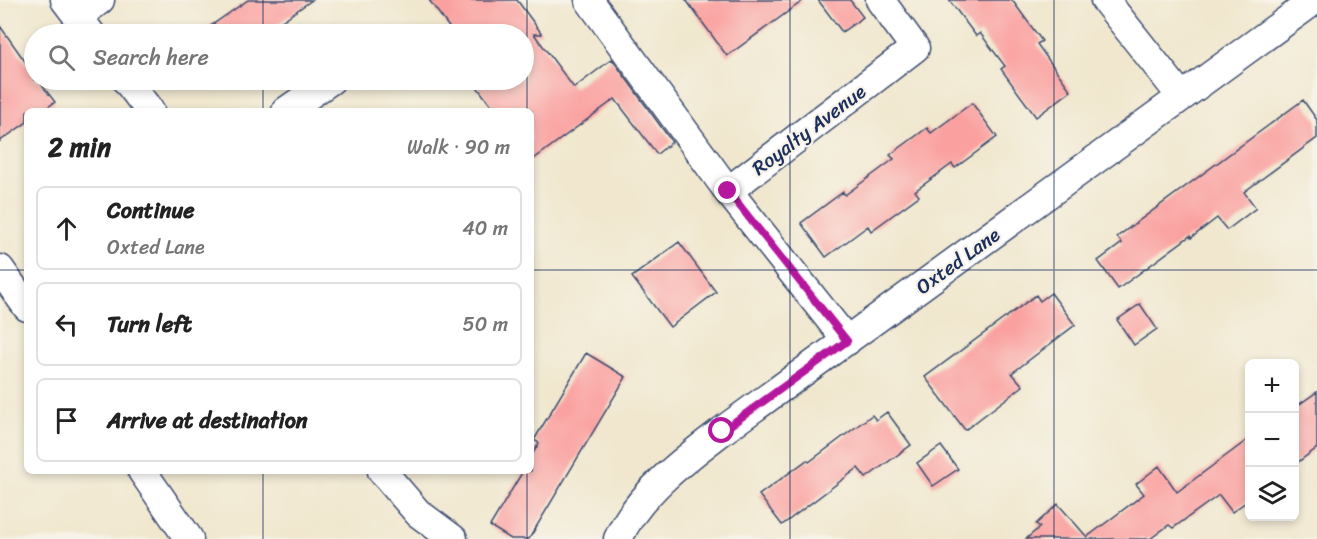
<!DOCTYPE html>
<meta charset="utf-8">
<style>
:root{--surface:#fff;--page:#f2f2f2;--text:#222;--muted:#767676;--line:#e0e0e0}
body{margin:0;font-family:Sriracha,sans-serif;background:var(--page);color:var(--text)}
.controls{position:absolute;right:18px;bottom:18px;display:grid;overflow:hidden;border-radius:9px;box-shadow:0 3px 9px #0003}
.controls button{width:54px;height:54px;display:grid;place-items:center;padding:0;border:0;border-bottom:2px solid var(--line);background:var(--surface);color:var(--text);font:30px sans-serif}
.stop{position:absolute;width:18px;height:18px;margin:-14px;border:4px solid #b5179e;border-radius:50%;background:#fff}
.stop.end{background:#b5179e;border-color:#fff;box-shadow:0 2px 6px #0008}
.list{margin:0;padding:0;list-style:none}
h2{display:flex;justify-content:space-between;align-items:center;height:78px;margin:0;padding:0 24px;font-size:26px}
h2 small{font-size:20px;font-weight:400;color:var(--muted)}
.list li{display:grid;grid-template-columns:39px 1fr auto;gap:18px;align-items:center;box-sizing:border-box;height:84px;margin:0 12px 12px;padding:0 12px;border:2px solid var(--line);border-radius:9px}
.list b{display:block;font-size:22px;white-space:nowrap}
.list p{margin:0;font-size:20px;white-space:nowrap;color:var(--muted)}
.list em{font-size:20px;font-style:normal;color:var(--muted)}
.icon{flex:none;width:33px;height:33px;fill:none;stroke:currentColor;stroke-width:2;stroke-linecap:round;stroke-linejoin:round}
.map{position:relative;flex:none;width:1317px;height:539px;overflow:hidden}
.search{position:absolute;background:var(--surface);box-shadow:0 3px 9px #0003;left:24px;top:24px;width:510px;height:66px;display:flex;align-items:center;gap:15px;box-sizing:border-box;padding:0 21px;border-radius:33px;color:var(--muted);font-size:22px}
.panel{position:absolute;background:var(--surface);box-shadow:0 3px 9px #0003;left:24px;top:108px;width:510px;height:366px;border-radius:9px}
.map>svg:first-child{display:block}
.building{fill:#faa1a0}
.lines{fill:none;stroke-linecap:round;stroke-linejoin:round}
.street-casing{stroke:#3b4b6f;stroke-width:31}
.street{stroke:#fff;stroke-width:28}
.route{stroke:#b5179e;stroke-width:8}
.grid{fill:none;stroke:#1b2f5e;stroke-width:1.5;stroke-opacity:0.55}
.labels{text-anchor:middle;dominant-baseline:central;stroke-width:4.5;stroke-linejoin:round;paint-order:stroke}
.street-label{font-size:20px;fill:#1b2f5e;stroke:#f7f3e8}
</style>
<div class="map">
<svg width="1317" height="539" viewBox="0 0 1317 539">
<rect width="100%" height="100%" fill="#f7f3e8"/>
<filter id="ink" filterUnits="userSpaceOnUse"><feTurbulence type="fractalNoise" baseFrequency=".0167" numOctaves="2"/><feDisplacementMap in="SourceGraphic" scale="12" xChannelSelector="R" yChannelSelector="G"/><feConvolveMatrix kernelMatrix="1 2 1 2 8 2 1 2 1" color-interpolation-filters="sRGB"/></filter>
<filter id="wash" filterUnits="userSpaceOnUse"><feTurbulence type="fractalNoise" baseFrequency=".008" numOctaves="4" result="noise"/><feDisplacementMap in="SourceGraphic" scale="24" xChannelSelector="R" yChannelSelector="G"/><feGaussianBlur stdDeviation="1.35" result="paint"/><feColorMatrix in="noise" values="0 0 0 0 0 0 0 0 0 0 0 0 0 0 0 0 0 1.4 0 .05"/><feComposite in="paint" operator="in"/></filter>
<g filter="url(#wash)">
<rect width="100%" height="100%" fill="#f0e7ce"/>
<g id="blocks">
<path class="building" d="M248,0H312L263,34H199Z
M429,0H517L542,34H534L574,88L612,59L672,142L657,154L615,99L531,161V111H495L472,80H524V34H454Z
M686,0H804L727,56Z
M818,0H850L863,17L842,32Z
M949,0H1012L1042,41L1037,44L1071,91L1036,117L1001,69L1005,66L980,33L976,36Z
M0,26L34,74V80H38L55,102L42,111H27V122L0,141Z
M1303,100L1317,120V138L1244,192L1256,208L1227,230L1217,218L1191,238L1190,236L1118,289L1098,261L1122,243L1117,237Z
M972,103L997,137L955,168L952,164L915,191L919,196L871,231L868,226L826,257L801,223L843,192L845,195L894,159L890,155L927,128L931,133Z
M679,242L716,292L670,327L632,277Z
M1051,293L1075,325L1012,373L1023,386L965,430L925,377L1036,295L1040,301Z
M1140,304L1157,329L1134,345L1117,320Z
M586,353L626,377L529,539H511L490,526L523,471H531V457L539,443L534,440Z
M1317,392V448L1294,465V408Z
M887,412L911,445L866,478L858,468L782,525L759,495L807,460L809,462L872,415L876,420Z
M1250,438V499L1232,512L1219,495L1173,528L1169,525L1150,539H1026L1040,527L1036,524L1058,504L1087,537L1144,494L1136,484L1159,466L1177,492Z
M941,446L958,469L933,486L917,463Z"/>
</g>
</g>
<g filter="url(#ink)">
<use href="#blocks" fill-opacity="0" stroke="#3b4b6f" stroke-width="1.5"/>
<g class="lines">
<defs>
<path id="street" d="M65,0L91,34
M589,0L728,191L915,48L880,0
M1105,0L1181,96
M77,17L100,0
M126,80L150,111
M286,111L331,80
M728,191L847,341
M0,269L27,307
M142,471L189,539
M382,471L418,513L453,539
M618,539C637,495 685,459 722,431L1315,0"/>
</defs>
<use href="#street" class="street-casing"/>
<use href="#street" class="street"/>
</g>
</g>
<g class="lines" filter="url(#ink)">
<path class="route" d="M722,431L847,341L728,191"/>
</g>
<path class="grid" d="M263,0V34M527,0V111M790,0V539M1054,0V539M263,80V111M0,270H27M531,270H1317M263,471V539M527,471V539"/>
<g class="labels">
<g class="street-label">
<text transform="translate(809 130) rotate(-37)">Royalty Avenue</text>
<text transform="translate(958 261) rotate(-36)">Oxted Lane</text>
</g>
</g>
</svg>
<div class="controls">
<button>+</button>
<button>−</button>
<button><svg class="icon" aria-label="layers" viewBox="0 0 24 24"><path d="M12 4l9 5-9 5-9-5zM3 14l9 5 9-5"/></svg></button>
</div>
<div class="stop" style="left:722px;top:431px"></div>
<div class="stop end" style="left:728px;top:191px"></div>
<div class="search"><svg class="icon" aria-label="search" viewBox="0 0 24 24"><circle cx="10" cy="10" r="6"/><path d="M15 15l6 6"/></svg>Search here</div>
<section class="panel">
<h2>2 min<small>Walk · 90 m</small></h2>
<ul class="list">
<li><svg class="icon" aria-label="ahead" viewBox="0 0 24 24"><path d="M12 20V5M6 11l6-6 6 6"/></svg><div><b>Continue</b><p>Oxted Lane</p></div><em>40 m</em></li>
<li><svg class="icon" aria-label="left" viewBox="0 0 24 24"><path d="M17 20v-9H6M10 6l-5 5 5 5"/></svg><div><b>Turn left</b></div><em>50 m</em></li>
<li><svg class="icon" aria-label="arrive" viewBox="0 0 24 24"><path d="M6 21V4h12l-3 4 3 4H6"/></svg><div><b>Arrive at destination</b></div></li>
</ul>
</section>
</div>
